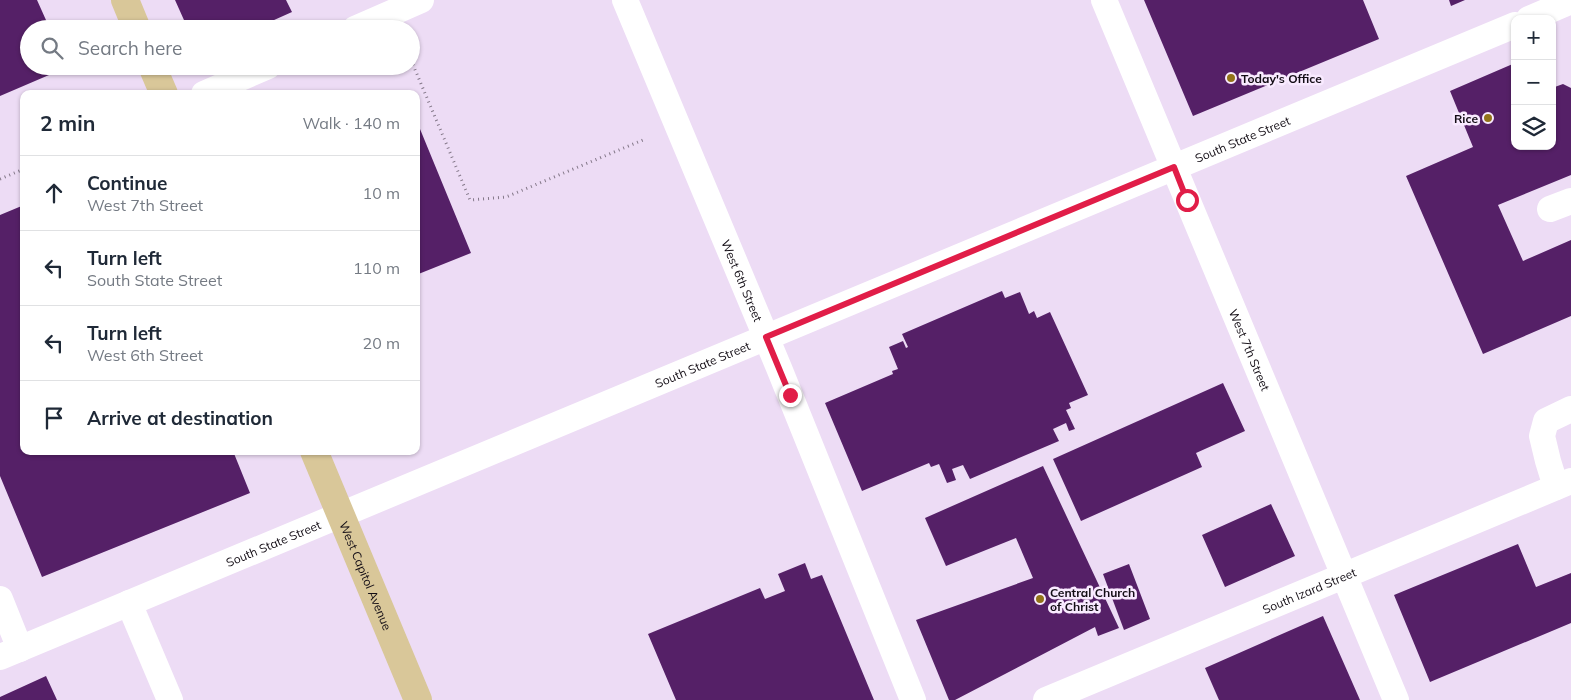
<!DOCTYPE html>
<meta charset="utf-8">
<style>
:root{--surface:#fff;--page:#f2f2f3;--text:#1f2937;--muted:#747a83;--line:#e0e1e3}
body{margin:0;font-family:Mulish,sans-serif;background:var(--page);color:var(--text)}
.controls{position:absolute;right:15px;top:15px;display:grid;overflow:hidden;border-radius:10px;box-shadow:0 1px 4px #0004}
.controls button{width:45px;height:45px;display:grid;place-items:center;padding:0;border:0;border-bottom:1px solid var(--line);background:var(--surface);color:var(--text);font:25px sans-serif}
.stop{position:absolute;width:15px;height:15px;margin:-11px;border:4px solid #e11d48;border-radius:50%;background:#fff}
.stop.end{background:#e11d48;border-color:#fff;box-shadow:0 1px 5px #0008}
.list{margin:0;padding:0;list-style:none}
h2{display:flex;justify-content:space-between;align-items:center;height:65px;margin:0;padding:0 20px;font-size:21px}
h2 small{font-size:16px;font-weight:400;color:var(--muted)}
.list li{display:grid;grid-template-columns:32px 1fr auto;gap:15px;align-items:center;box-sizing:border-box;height:75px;padding:0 20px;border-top:1px solid var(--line)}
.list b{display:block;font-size:19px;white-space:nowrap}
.list p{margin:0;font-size:16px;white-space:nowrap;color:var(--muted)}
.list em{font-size:16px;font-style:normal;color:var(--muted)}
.icon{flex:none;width:28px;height:28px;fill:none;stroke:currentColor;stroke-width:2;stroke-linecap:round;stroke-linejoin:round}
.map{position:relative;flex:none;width:1571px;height:700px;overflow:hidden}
.search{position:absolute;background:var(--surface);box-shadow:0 1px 4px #0004;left:20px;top:20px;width:400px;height:55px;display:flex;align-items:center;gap:12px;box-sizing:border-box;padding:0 18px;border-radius:28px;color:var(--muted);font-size:19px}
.panel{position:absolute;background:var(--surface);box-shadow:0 1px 4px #0004;left:20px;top:90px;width:400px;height:365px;border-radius:10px}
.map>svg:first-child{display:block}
.building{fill:#552067}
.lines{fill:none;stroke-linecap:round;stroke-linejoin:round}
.path{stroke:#847889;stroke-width:3;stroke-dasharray:1 4;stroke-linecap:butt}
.minor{stroke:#fff;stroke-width:26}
.major{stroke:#d9c799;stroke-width:28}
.route{stroke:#e11d48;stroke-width:6}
.poi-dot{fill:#927319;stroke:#f9eaff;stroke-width:2}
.labels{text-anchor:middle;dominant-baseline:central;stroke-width:5;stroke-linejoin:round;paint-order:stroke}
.poi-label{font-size:12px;font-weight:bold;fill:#130d15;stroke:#f9eaff;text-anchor:start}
.street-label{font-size:12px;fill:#130d15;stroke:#f9eaff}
</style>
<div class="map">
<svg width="1571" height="700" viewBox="0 0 1571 700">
<rect width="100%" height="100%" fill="#eddcf5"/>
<path class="building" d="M0,0H37L50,29H29V66H62L63,69L0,96Z
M175,0H286L292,12L254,29H188Z
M1144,0H1363L1379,39L1193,116Z
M1449,0H1465L1451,6Z
M1515,63V146H1552V88L1563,84L1571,88V175L1498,205L1523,261L1571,240V316L1483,354L1406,176L1473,147L1450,91Z
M420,129L471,253L416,275V131Z
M24,205V451H233L250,493L42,577L0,476V215Z
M1002,291L1005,298L1020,292L1029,314L1034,311L1037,318L1050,312L1088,395L1069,403L1071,408L1066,410L1075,429L1069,431L1066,423L1053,429L1059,441L970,479L963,465L952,469L956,480L947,483L939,464L931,467L929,463L862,491L825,403L893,374L892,371L898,369L889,347L903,341L906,348L908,347L902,334Z
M1223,383L1245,431L1196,453L1202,467L1081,521L1053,459Z
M1043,466L1119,628L1098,636L1095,627L955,700H949L916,620L1033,578L1016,538L946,566L925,518Z
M1271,504L1295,556L1225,587L1202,535Z
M1518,544L1536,587L1571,573V623L1430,682L1394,595Z
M805,563L811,579L822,575L874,700H676L648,634L760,588L765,599L785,591L778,574Z
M1129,564L1150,619L1124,630L1103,574Z
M1323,616L1360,700H1219L1205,668Z
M46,676L57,700H0V697Z"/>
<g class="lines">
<path class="path" d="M411,60L470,200L506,197L643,140
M0,179L24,169"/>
<g class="minor">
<path id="s1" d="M625,0L779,368L913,700"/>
<path id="s2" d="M1104,0L1396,700"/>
<path d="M1529,19L1571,1"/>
<path d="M355,29L421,0"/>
<path d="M204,94L268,66"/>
<path d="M1550,209L1571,201"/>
<path d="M1556,487L1548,461L1542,436L1546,421L1571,409"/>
<path d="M0,599L20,649"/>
<path d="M129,603L170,700"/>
<path id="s3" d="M0,657L1515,25"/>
<path id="s4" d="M1046,700L1571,481"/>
</g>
<g class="major">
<path d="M125,0L137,29"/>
<path d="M152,66L164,94"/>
<path id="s5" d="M314,451L418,700"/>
</g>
</g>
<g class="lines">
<path class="route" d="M790,395L766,337L1174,167L1187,200"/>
</g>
<g class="poi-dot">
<circle cx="1231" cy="78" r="5"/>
<circle cx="1488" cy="118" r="5"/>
<circle cx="1040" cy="599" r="5"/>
</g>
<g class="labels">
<g class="poi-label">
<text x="1241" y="78">Today's Office</text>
<text x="1478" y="118" text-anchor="end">Rice</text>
<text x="1050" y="592">Central Church<tspan x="1050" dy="14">of Christ</tspan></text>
</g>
<g class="street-label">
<text stroke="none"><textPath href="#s3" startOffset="1346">South State Street</textPath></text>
<text stroke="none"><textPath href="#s1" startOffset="304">West 6th Street</textPath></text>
<text stroke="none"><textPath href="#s2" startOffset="379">West 7th Street</textPath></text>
<text stroke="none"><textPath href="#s3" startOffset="761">South State Street</textPath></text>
<text stroke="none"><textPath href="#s3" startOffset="296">South State Street</textPath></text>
<text stroke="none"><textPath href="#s5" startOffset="135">West Capitol Avenue</textPath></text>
<text stroke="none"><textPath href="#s4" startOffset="285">South Izard Street</textPath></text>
</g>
</g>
</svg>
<div class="controls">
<button>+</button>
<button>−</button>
<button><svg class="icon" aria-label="layers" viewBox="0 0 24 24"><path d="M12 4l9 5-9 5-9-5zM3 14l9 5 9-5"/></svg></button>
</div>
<div class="stop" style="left:1187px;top:200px"></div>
<div class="stop end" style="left:790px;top:395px"></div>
<div class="search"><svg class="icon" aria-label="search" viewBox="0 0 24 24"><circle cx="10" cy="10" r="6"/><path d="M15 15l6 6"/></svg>Search here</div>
<section class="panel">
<h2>2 min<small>Walk · 140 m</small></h2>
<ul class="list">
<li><svg class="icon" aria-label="ahead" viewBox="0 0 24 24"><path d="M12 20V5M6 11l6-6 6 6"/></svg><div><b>Continue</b><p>West 7th Street</p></div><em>10 m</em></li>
<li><svg class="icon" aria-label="left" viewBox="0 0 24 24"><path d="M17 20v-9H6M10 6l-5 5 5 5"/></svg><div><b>Turn left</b><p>South State Street</p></div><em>110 m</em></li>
<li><svg class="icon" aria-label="left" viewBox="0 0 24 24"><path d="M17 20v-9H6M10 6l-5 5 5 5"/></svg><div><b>Turn left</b><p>West 6th Street</p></div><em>20 m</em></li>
<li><svg class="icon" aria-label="arrive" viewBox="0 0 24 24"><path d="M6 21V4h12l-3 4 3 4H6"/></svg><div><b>Arrive at destination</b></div></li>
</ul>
</section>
</div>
